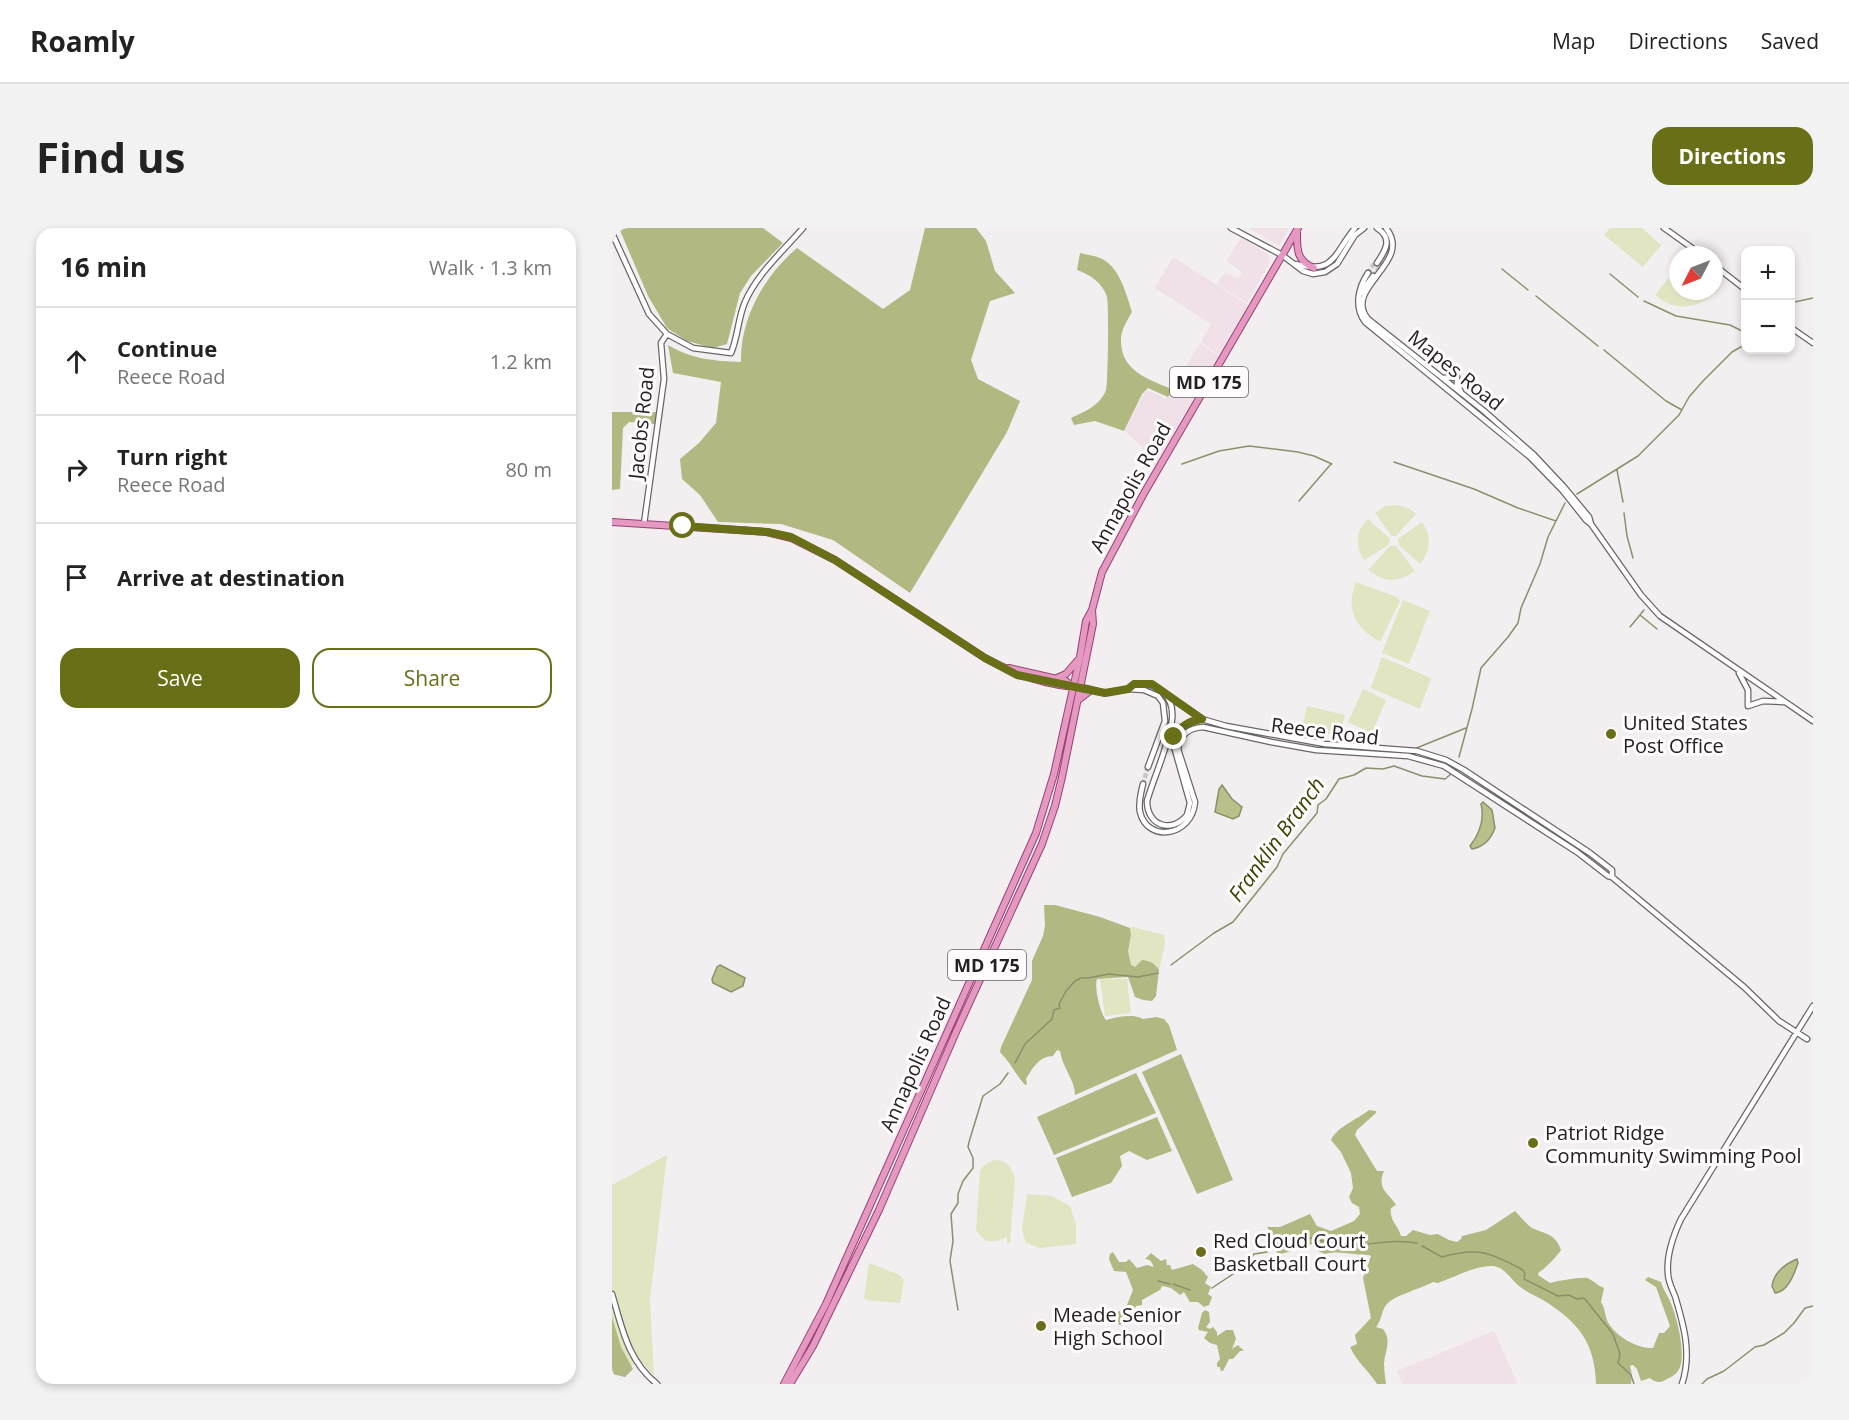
<!DOCTYPE html>
<meta charset="utf-8">
<style>
:root{--surface:#fff;--page:#f2f2f2;--text:#222;--muted:#767676;--line:#e0e0e0;--accent:#696f16}
body{margin:0;font-family:"Open Sans",sans-serif;background:var(--page);color:var(--text)}
.controls{position:absolute;right:18px;top:18px;display:grid;overflow:hidden;border-radius:12px;box-shadow:0 3px 9px #0003}
.controls button{width:54px;height:54px;display:grid;place-items:center;padding:0;border:0;border-bottom:2px solid var(--line);background:var(--surface);color:var(--text);font:30px sans-serif}
.compass{position:absolute;left:1057px;top:18px;width:54px;height:54px;border-radius:50%;background:var(--surface);box-shadow:0 3px 9px #0003;rotate:228deg}
.stop{position:absolute;width:18px;height:18px;margin:-14px;border:4px solid #696f16;border-radius:50%;background:#fff}
.stop.end{background:#696f16;border-color:#fff;box-shadow:0 2px 6px #0008}
.list{margin:0;padding:0;list-style:none}
h2{display:flex;justify-content:space-between;align-items:center;height:78px;margin:0;padding:0 24px;font-size:26px}
h2 small{font-size:20px;font-weight:400;color:var(--muted)}
.list li{display:grid;grid-template-columns:39px 1fr auto;gap:18px;align-items:center;box-sizing:border-box;height:108px;padding:0 24px;border-top:2px solid var(--line)}
.list b{display:block;font-size:22px;white-space:nowrap}
.list p{margin:0;font-size:20px;white-space:nowrap;color:var(--muted)}
.list em{font-size:20px;font-style:normal;color:var(--muted)}
.actions{display:flex;gap:12px;padding:18px 24px}
.actions a{flex:1;padding:14px 0;border:2px solid var(--accent);border-radius:18px;text-align:center;font-size:21px;color:var(--accent)}
.actions .main{background:var(--accent);color:#fff}
.icon{flex:none;width:33px;height:33px;fill:none;stroke:currentColor;stroke-width:2;stroke-linecap:round;stroke-linejoin:round}
.map{position:relative;flex:none;width:1201px;height:1156px;overflow:hidden;border-radius:18px}
header{display:flex;align-items:center;gap:36px;box-sizing:border-box;height:84px;padding:0 30px;background:var(--surface);border-bottom:2px solid var(--line)}
header strong{font-size:28px}
nav{display:flex;gap:33px;margin-inline-start:auto;font-size:21px}
.intro{display:flex;align-items:center;justify-content:space-between;box-sizing:border-box;height:144px;padding:0 36px}
h1{margin:0;font-size:42px}
.button{padding:15px 27px;border-radius:18px;background:var(--accent);color:#fff;font-size:21px;font-weight:700}
main{display:flex;gap:36px;padding:0 36px}
aside{flex:1;background:var(--surface);border-radius:18px;box-shadow:0 3px 9px #0003}
.map>svg:first-child{display:block}
.built{fill:#efe1e7}
.green{fill:#e1e5c2}
.forest{fill:#b1b882}
.water{fill:#b9c089;stroke:#8c906a;stroke-width:1.5}
.lines{fill:none;stroke-linecap:round;stroke-linejoin:round}
.stream{stroke:#8c906a;stroke-width:1.5}
.minor-tunnel{stroke:#c9c5c7;stroke-width:4.5;stroke-dasharray:4.5 2;stroke-linecap:butt}
.minor-casing{stroke:#6a6668;stroke-width:7}
.major-casing{stroke:#95426f;stroke-width:8}
.minor{stroke:#fff;stroke-width:4.5}
.major{stroke:#e598c2;stroke-width:6}
.route{stroke:#696f16;stroke-width:8}
.poi-dot{fill:#696f16;stroke:#fffcfd;stroke-width:2}
.labels{text-anchor:middle;dominant-baseline:central;stroke-width:6;stroke-linejoin:round;paint-order:stroke}
.shield{fill:#fffcfd;stroke:#656364;stroke-width:1.5}
.shield-label{font-size:18px;font-weight:bold;fill:#232122}
.street-label{font-size:20px;fill:#232122;stroke:#fffcfd}
.poi-label{font-size:20px;fill:#232122;stroke:#fffcfd;text-anchor:start}
.water-label{font-size:21px;font-style:italic;fill:#3e4200;stroke:#fffcfd}
</style>
<header>
<strong>Roamly</strong>
<nav><a>Map</a><a>Directions</a><a>Saved</a></nav>
</header>
<div class="intro"><h1>Find us</h1><a class="button">Directions</a></div>
<main>
<aside>
<h2>16 min<small>Walk · 1.3 km</small></h2>
<ul class="list">
<li><svg class="icon" aria-label="ahead" viewBox="0 0 24 24"><path d="M12 20V5M6 11l6-6 6 6"/></svg><div><b>Continue</b><p>Reece Road</p></div><em>1.2 km</em></li>
<li><svg class="icon" aria-label="right" viewBox="0 0 24 24"><path d="M7 20v-9h11M14 6l5 5-5 5"/></svg><div><b>Turn right</b><p>Reece Road</p></div><em>80 m</em></li>
<li><svg class="icon" aria-label="arrive" viewBox="0 0 24 24"><path d="M6 21V4h12l-3 4 3 4H6"/></svg><div><b>Arrive at destination</b></div></li>
</ul>
<div class="actions"><a class="main">Save</a><a>Share</a></div>
</aside>
<div class="map">
<svg width="1201" height="1156" viewBox="0 0 1201 1156">
<rect width="100%" height="100%" fill="#f3eef0"/>
<path class="built" d="M637,0H675L677,1L667,18Z
M629,10L656,26L658,34L635,75L605,56L613,44L626,51L630,44L614,33Z
M561,29L636,77L608,127L589,114L599,96L543,60Z
M588,115L607,128L542,238L535,233L529,218L513,203L531,167L536,162L554,171Z
M882,1103L906,1156H791L785,1143Z"/>
<path class="green" d="M998,0H1030L1049,17L1031,39L992,7Z
M1066,38V63H1102V56L1108,60C1090,80 1064,86 1043,67Z
M786,277L798,281L804,286L784,308H780L763,285L773,278Z
M756,291L778,311L776,317L752,332C743,318 743,303 756,291Z
M810,294C820,308 819,322 808,336L787,317L786,311Z
M778,318H784L803,343C784,355 774,355 756,342Z
M744,354L785,369L788,373L768,414C744,400 733,382 744,354Z
M791,372L818,383L797,436L770,425Z
M770,429L819,450L808,481L759,460Z
M751,461L774,472L760,505L736,494Z
M695,478L733,487L727,508L690,500Z
M521,699L552,707L553,717L547,742L543,736L523,739L519,737L516,723L519,707L518,700Z
M488,751H515L519,785L493,788Z
M55,927L38,1071L42,1148L30,1134L0,1144V957Z
M382,932C395,932 400,939 403,951L398,1015H395V1008C383,1017 370,1015 364,1001L368,943L372,937Z
M415,966L440,968L458,978L464,997V1016L428,1020L414,1015L410,1002Z
M257,1035L288,1047L292,1053L288,1075L254,1072L252,1069Z"/>
<path class="forest" d="M7,0H151L171,15L139,48L128,65L115,116L101,120L75,113L55,100L36,68Z
M313,0H364L374,13L383,43L403,65L378,73L359,132L366,151L408,173L395,204L298,365L221,312L169,296L106,294L88,267L70,251L68,231L87,215L104,195L109,154L61,145L56,117C80,131 101,133 129,134C128,91 152,48 185,20L271,81L298,62Z
M468,25C475,27 486,28 492,32C508,41 515,68 520,84C516,91 509,102 509,111C508,142 535,151 560,161L556,169L536,160L530,166L512,203L483,193L462,197L459,190C472,184 488,178 494,162C496,157 497,75 495,69C491,55 477,46 465,42Z
M0,184H45L43,196L17,194L11,200L8,261L0,262Z
M432,677H443L488,689L518,700L519,707L516,723L519,737L523,739L530,732C538,733 543,735 547,742L544,768L540,773L531,772L523,769L516,749L485,751C482,759 488,785 494,792C505,789 521,785 531,791L544,789L552,791L557,797L565,822L463,867C463,852 450,839 448,823L445,822L441,828C427,828 420,841 414,851L415,856L413,857C404,847 398,834 388,824L389,819L420,752V733L431,708L433,697Z
M569,826L621,952L585,966L530,844Z
M524,845L544,885L442,927L425,889Z
M757,882L764,883V885L745,902L743,907L765,943H772C764,961 777,965 784,977L779,980C777,993 786,997 789,1008H794L801,1002L818,1007L826,1006L837,1012L845,1014L849,1011L850,1008L874,1002L903,983C908,988 914,996 920,1000C933,1006 944,1006 949,1022C946,1027 932,1042 927,1044L926,1047L938,1055C946,1053 967,1049 975,1050C981,1052 986,1058 992,1060L989,1074C994,1082 993,1091 997,1096C1005,1109 1026,1121 1041,1120L1047,1105H1052L1058,1098L1044,1059L1033,1052L1036,1049L1049,1054C1051,1061 1054,1065 1057,1071C1064,1085 1076,1129 1066,1143C1063,1147 1059,1149 1055,1151C1049,1155 1044,1155 1038,1150L1029,1153L1025,1141L1021,1137L1018,1138L1020,1147L1019,1156H984C983,1114 966,1094 931,1072C923,1067 914,1064 907,1058C898,1051 892,1037 878,1038C860,1039 843,1049 826,1055L821,1054C810,1060 785,1067 777,1074C769,1080 771,1091 764,1099L771,1101C780,1112 773,1123 772,1135C772,1142 773,1149 774,1156H765C757,1143 744,1133 738,1119L745,1116L743,1107L759,1090L751,1050L759,1028L756,1027C742,1027 726,1022 713,1026L706,1023L703,1017C690,1014 679,1026 666,1026L662,1020V1009L655,999H668L698,986L705,998L719,1003L742,993L748,986L747,979L740,975L737,969L741,960L739,945L729,924L719,912C725,899 746,891 757,882Z
M545,889L560,923L535,932L517,923L508,928L510,938L499,955L460,969L444,930Z
M501,1024L507,1034H514L517,1031L525,1040L535,1037L542,1039L538,1032L533,1031L539,1025L549,1033L554,1031L555,1037H558L560,1042L581,1036L590,1042L596,1049L593,1055L599,1059L596,1066L600,1069L597,1077L592,1079L586,1074H578L572,1064L568,1067L559,1060L550,1058L548,1062L530,1072V1077L524,1078C521,1087 519,1095 507,1097L505,1090L501,1088L515,1077L521,1062L514,1044L502,1043L497,1031L498,1026Z
M593,1082L597,1084L598,1094L594,1099L598,1101L601,1099L605,1104V1108L614,1102H621L624,1111L620,1121L626,1117L632,1123H628L621,1131H617L611,1143H609L608,1139H605V1135L608,1131L605,1117L598,1115L592,1110L596,1104L587,1102L586,1100L590,1085Z
M0,1089L9,1119L21,1141L13,1149L0,1146Z"/>
<path class="water" d="M610,557L620,571L630,579L627,588L621,591L603,584L607,561Z
M871,574L880,582L883,600C879,611 871,619 860,621L858,618C868,605 873,592 869,576Z
M108,737L133,750L131,758L119,764L101,755L100,751L105,739Z
M1185,1031L1186,1035C1182,1046 1176,1064 1163,1065L1160,1058C1162,1045 1173,1036 1185,1031Z"/>
<g class="lines">
<path class="stream" d="M890,41L916,62
M998,46L1026,69
M924,68L986,118
M1032,73L1064,88L1118,97L1134,105
M1178,75L1201,70
M992,122L1054,173L1070,182
M782,234L862,261L906,280L944,293
M570,236L607,223L637,218L686,224L702,228L720,236
M1005,242L1011,274
M965,266L1026,228L1067,187L1077,169L1091,153L1120,124L1134,116
M687,273L719,236
M1012,285L1015,308L1021,330
M1028,387L1045,401
M1018,399L1032,382
M802,521L854,500
M847,529L860,481L869,440L896,409L906,395L909,380L928,336L936,309L953,275
M559,737L602,705L621,694L665,639L671,626L705,585L706,577L714,571L727,551L742,547L754,540L771,541L782,538L810,548L833,551L839,546
M403,835L413,816L440,791L442,782L448,780L447,776L454,763L463,753L469,750H476L497,746L526,749L546,745
M810,1018L830,1029C866,1019 878,1024 911,1042L913,1046L912,1051L946,1068L957,1067L965,1071L972,1070L1001,1106L1008,1126L1006,1135L1019,1147L1022,1156
M667,1021L686,1013L691,1008C711,1014 735,1020 757,1016C774,1014 788,1012 805,1015
M546,1053L558,1056
M561,1056L578,1062
M600,1060L633,1038L642,1026L655,1024
M346,1082L338,1033L341,1013L339,986L346,975V966L351,953L361,940V930L356,919L357,914L371,868L388,856L396,845
M1090,1156L1095,1151L1112,1143L1143,1119L1152,1117L1172,1105L1182,1095L1193,1080L1201,1078"/>
<path class="minor-tunnel" d="M756,45L764,33
M761,48C769,36 784,22 775,7
M531,556L536,539"/>
<defs>
<path id="minor" d="M619,0L670,27L691,43L701,46L713,44L725,36L743,7L752,0
M765,0C781,10 774,22 765,35
M774,0C802,35 730,59 756,91L872,183L922,227L952,259L977,289L979,296L1029,367L1048,388L1201,493
M1052,0L1090,27
M0,5L37,86L55,106L49,115L52,151L32,296
M684,36C723,47 722,25 743,0
M1102,37L1134,62
M756,45C746,60 742,79 753,94L918,229L951,263L974,292L979,296
M747,67L761,48
M1178,99L1201,115
M55,106L81,120L119,125C126,109 126,90 133,74C145,46 171,23 191,0
M831,150L845,149V156L849,164
M1127,445L1136,462V478L1151,473L1172,474
M469,459L493,465L516,461L532,462L546,468L551,475L553,493L536,539
M516,461L522,456C544,453 563,467 560,492C557,517 542,549 535,573C535,598 560,606 575,587L578,575L561,515C565,500 576,493 590,491
M553,466L590,491L614,498L713,516L805,523L834,532L852,542L978,625L1000,642V649
M531,556C529,565 526,575 528,584C535,615 580,609 583,574L566,521C568,506 577,500 591,499L659,514L704,522L796,528L832,538L965,624L996,648L1000,649L1132,759L1167,793L1195,811
M0,1066C10,1100 16,1133 45,1156
M1070,1156C1080,1126 1072,1098 1063,1068C1060,1061 1056,1053 1056,1046C1054,1027 1061,1008 1069,991L1201,778"/>
<path id="major" d="M685,4C685,20 684,33 702,40
M0,294L155,304L179,310L223,332L373,430C402,446 429,456 462,459
M397,440L454,453L461,459
M445,450L454,446L466,432
M466,472L479,462
M172,1156L214,1076L424,605L442,546L468,429L474,393L480,382L490,344L531,267L686,0
M178,1156L201,1118L267,982L344,804L430,616L443,578L450,549L481,396L480,382"/>
</defs>
<use href="#minor" class="minor-casing"/>
<use href="#major" class="major-casing"/>
<use href="#minor" class="minor"/>
<use href="#major" class="major"/>
</g>
<g class="lines">
<path class="route" d="M71,298L155,304L179,309L223,332L373,430L405,447L493,465L516,461L522,456H540L590,491C577,493 569,498 562,509"/>
</g>
<g class="poi-dot">
<circle cx="999" cy="506" r="6"/>
<circle cx="921" cy="915" r="6"/>
<circle cx="589" cy="1024" r="6"/>
<circle cx="429" cy="1098" r="6"/>
</g>
<g class="labels">
<g class="shield">
<rect x="558" y="139" width="78" height="30" rx="4.5"/>
<rect x="336" y="722" width="78" height="30" rx="4.5"/>
</g>
<g class="shield-label">
<text x="597" y="154">MD 175</text>
<text x="375" y="737">MD 175</text>
</g>
<g class="street-label">
<text transform="translate(844 142) rotate(39)">Mapes Road</text>
<text transform="translate(29 195) rotate(-84)">Jacobs Road</text>
<text transform="translate(518 259) rotate(-61)">Annapolis Road</text>
<text transform="translate(713 503) rotate(7)">Reece Road</text>
<text transform="translate(303 836) rotate(-66)">Annapolis Road</text>
</g>
<g class="poi-label">
<text x="1011" y="494">United States<tspan x="1011" dy="23">Post Office</tspan></text>
<text x="933" y="904">Patriot Ridge<tspan x="933" dy="23">Community Swimming Pool</tspan></text>
<text x="601" y="1012">Red Cloud Court<tspan x="601" dy="23">Basketball Court</tspan></text>
<text x="441" y="1086">Meade Senior<tspan x="441" dy="23">High School</tspan></text>
</g>
<g class="water-label">
<text transform="translate(664 611) rotate(-54)">Franklin Branch</text>
</g>
</g>
</svg>
<div class="controls">
<button>+</button>
<button>−</button>
</div>
<svg class="compass" viewBox="-18 -18 36 36"><path d="M0-13l5 13h-10z" fill="#e53935"/><path d="M0 13l5-13h-10z" fill="#767676"/></svg>
<div class="stop" style="left:71px;top:298px"></div>
<div class="stop end" style="left:562px;top:509px"></div>
</div>
</main>
